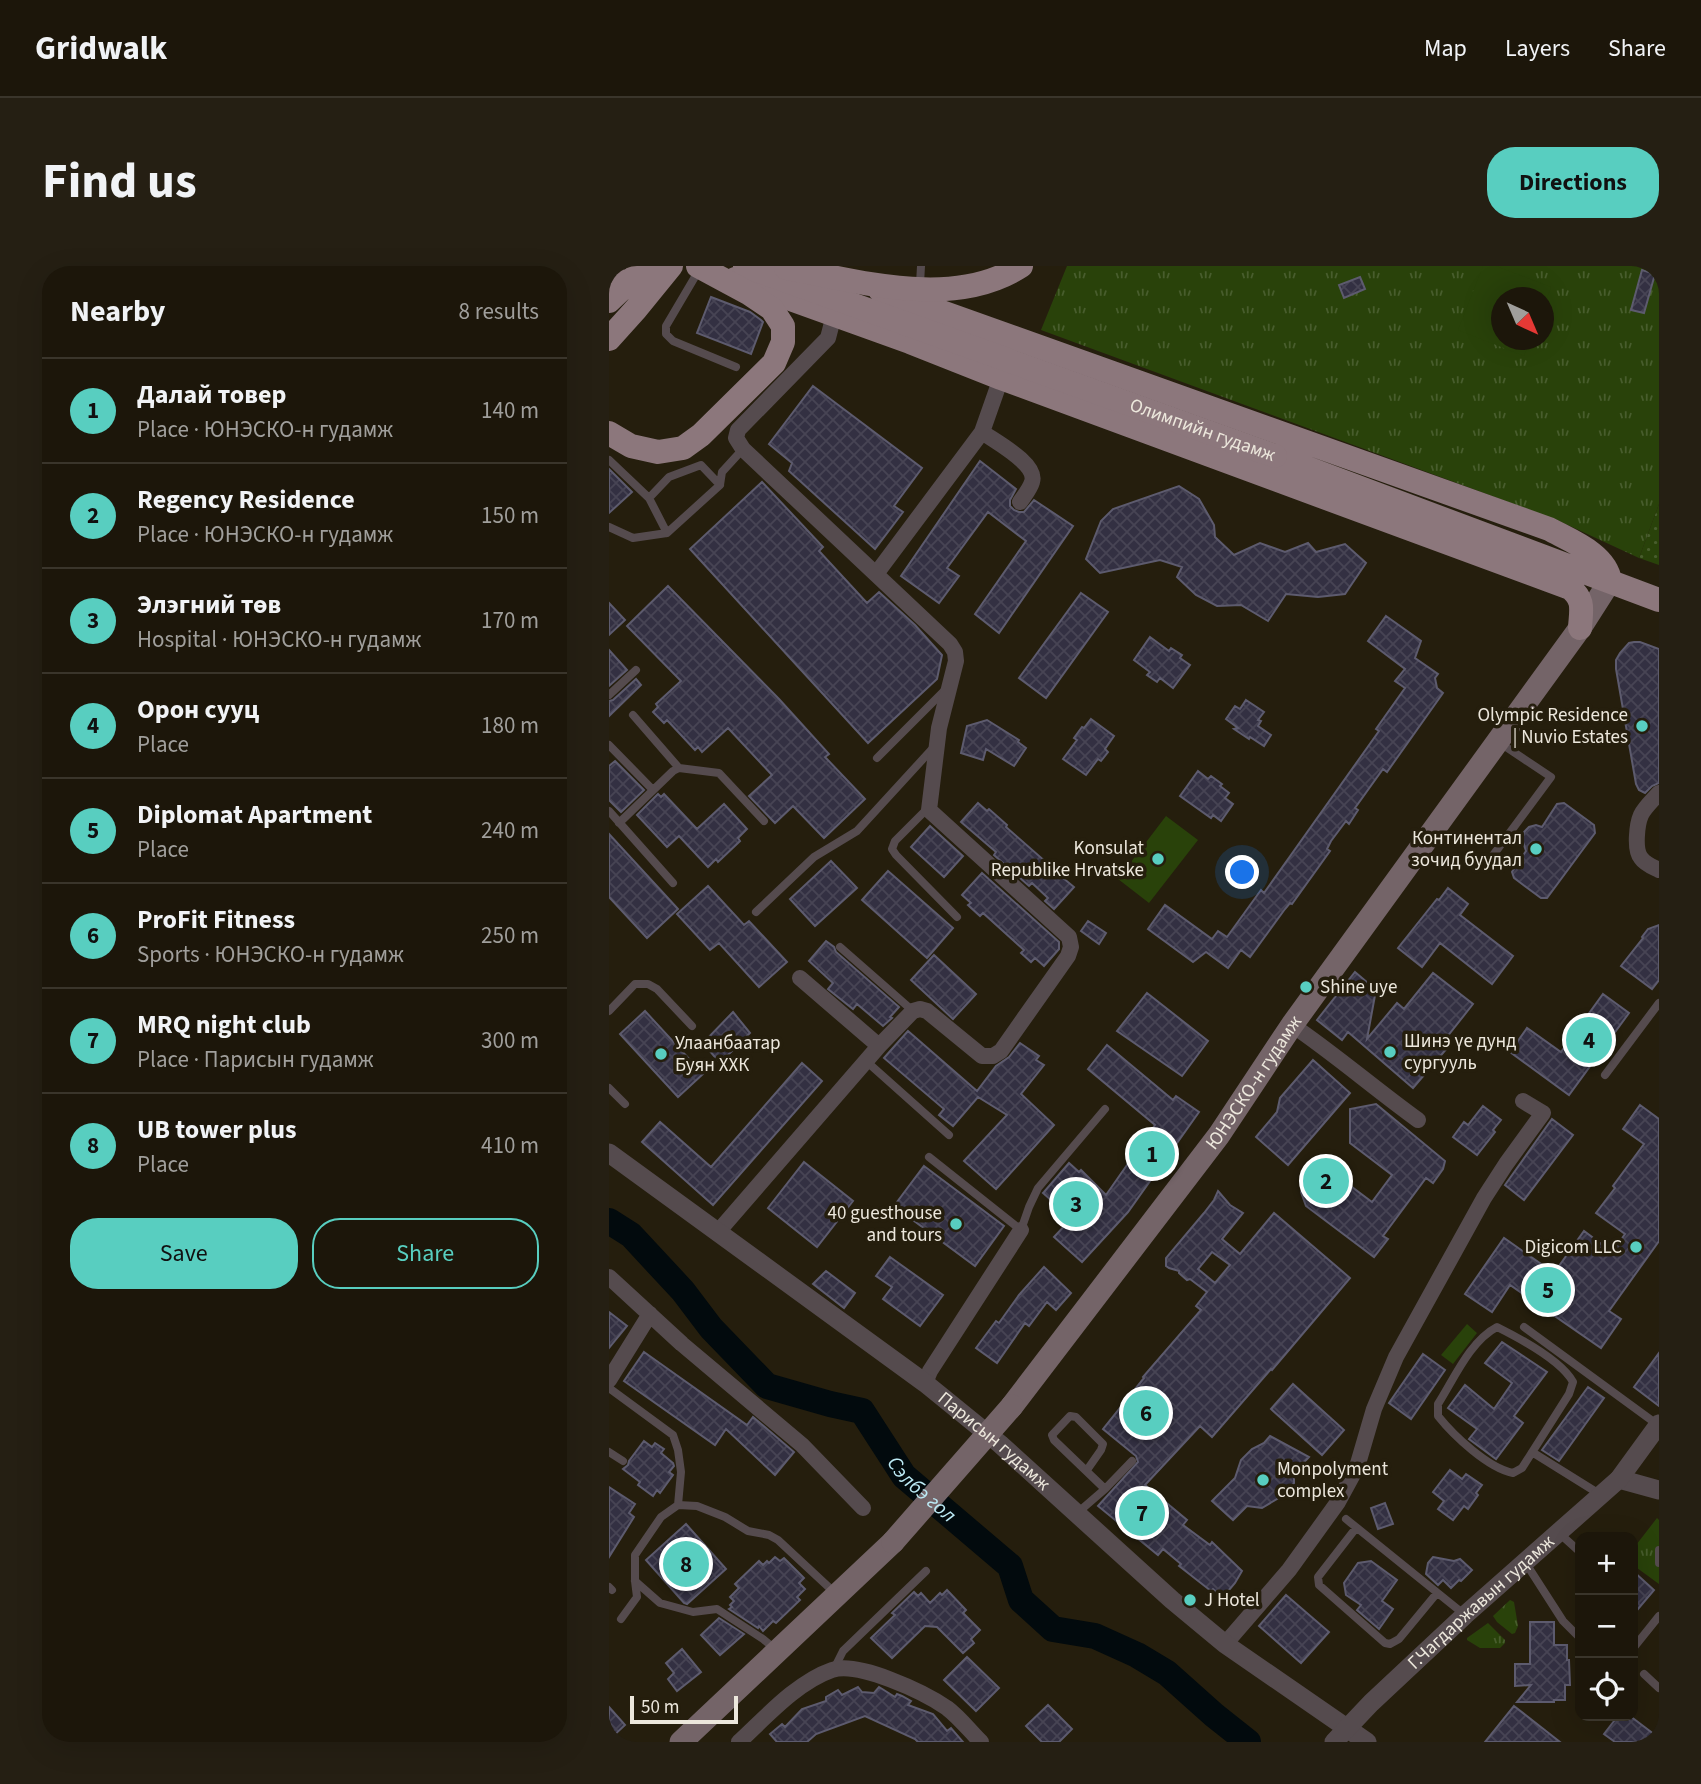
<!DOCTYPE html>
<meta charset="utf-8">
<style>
:root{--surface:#1c160a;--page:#251f13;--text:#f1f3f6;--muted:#a09f9c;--line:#3a352b;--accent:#58cec0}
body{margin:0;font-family:"Source Sans 3",sans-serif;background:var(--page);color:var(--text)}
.controls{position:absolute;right:21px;bottom:21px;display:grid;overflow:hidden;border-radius:14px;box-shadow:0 7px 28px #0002}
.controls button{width:63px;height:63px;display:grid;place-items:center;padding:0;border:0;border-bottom:2px solid var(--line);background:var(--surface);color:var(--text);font:35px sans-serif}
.compass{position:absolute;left:882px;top:21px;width:63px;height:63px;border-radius:50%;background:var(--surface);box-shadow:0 7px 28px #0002;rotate:136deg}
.scale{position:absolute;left:21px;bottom:18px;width:108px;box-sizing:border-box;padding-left:7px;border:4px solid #ece7dc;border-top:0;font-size:19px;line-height:24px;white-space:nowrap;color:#ece7dc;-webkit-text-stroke:5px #251e0d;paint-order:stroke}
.you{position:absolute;left:634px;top:607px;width:24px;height:24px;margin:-18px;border:5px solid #fff;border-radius:50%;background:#1a73e8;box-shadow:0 0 0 10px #1a73e833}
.badge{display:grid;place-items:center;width:46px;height:46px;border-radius:50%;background:var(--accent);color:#111;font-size:23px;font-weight:700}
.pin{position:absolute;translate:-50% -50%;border:4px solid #fff;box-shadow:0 2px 7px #0006}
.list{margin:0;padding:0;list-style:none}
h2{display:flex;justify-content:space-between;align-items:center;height:91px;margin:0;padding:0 28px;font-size:30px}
h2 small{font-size:23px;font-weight:400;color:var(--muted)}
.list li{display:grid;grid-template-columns:46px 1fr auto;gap:21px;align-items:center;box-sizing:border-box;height:105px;padding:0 28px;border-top:2px solid var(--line)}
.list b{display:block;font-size:26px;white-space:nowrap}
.list p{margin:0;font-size:23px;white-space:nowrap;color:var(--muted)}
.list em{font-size:23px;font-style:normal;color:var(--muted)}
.actions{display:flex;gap:14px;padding:21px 28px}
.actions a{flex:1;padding:16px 0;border:2px solid var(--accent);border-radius:28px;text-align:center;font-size:24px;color:var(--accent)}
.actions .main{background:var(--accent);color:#111}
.icon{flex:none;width:38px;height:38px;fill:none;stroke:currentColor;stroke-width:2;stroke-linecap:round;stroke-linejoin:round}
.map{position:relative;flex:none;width:1050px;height:1476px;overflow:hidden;border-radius:28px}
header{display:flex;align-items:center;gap:42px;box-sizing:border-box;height:98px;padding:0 35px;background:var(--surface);border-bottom:2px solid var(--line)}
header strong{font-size:33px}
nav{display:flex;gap:38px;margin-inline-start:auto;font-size:24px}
.intro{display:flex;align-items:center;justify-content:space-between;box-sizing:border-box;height:168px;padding:0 42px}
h1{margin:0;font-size:49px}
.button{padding:18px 32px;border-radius:28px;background:var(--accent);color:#111;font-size:24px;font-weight:700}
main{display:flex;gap:42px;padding:0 42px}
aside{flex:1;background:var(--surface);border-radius:28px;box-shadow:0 7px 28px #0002}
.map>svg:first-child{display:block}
.grass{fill:url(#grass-dots)}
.park{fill:url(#park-tufts);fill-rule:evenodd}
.garden{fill:#29420a}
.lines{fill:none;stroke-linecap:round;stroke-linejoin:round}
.river{stroke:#020a0d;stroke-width:26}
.building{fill:url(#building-cross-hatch);stroke:#5d5b6e;stroke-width:2;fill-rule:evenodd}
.service{stroke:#554b4e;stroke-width:8}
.minor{stroke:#554b4e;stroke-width:16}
.tertiary{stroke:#554b4e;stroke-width:19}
.secondary{stroke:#746468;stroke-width:23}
.primary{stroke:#8c777c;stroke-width:24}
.secondary-bridge{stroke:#746468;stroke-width:23}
.primary-bridge{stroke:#8c777c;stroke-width:24}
.poi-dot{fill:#58cec0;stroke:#251e0d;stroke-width:2.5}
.labels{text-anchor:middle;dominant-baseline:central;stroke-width:7;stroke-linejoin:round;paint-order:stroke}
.street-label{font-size:19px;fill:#ece7dc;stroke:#251e0d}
.poi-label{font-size:19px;fill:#ece7dc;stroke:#251e0d;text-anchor:end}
.water-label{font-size:21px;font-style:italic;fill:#bceaf5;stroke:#251e0d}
</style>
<header>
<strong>Gridwalk</strong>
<nav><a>Map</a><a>Layers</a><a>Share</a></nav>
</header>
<div class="intro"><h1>Find us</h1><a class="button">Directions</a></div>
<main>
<aside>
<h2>Nearby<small>8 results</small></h2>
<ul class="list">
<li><span class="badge">1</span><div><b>Далай товер</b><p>Place · ЮНЭСКО-н гудамж</p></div><em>140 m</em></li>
<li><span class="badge">2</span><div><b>Regency Residence</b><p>Place · ЮНЭСКО-н гудамж</p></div><em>150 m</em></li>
<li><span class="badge">3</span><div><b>Элэгний төв</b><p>Hospital · ЮНЭСКО-н гудамж</p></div><em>170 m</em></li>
<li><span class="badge">4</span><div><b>Орон сууц</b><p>Place</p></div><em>180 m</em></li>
<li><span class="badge">5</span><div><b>Diplomat Apartment</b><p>Place</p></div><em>240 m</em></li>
<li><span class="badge">6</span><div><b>ProFit Fitness</b><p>Sports · ЮНЭСКО-н гудамж</p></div><em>250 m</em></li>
<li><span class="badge">7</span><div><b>MRQ night club</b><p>Place · Парисын гудамж</p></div><em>300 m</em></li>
<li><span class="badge">8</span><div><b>UB tower plus</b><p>Place</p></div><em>410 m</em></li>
</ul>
<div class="actions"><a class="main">Save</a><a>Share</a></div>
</aside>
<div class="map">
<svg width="1050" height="1476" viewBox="0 0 1050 1476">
<defs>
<pattern id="grass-dots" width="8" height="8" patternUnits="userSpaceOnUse" patternTransform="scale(1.75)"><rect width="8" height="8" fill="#29420a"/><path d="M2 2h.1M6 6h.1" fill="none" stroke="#485d2d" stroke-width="1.8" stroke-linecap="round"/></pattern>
<pattern id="park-tufts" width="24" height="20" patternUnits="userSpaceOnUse" patternTransform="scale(1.75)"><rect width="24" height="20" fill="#29420a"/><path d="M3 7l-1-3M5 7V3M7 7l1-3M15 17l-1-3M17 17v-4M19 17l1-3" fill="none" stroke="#485d2d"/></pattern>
<pattern id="building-cross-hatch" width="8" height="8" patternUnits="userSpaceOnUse" patternTransform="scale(1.75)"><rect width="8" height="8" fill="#333042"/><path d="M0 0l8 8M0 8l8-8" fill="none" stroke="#474454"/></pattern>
</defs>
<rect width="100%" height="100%" fill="#251e0d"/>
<path class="grass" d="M1050,238V299L1030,292Z"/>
<path class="park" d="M458,0H1050V238L1030,292L948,254L432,64ZM892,32H934V74H892Z
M1048,1252L1050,1254V1318L1024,1299V1283Z
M901,1334L905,1336L909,1360L906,1367L903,1368L888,1356L884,1350Z
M879,1357L896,1374V1377L891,1382H871L858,1374V1372Z"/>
<path class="garden" d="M874,0H887L942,21L935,40L934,32H892V74H921L915,90L849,64Z
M557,550L589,574L540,637L509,613Z
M858,1058L868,1067L844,1098L832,1089Z"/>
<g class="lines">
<path class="river" id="s1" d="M0,955L22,969L74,1025L102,1062L158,1120L221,1138L253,1145L295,1210L401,1300L412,1334L444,1363L486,1370L528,1389L558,1407L605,1449L639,1476"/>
</g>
<path class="building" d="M1033,4L1046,8L1035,47L1022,44Z
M751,11L756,23L735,32L730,19Z
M102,31L141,46L152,54L154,56L142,88L88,67Z
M204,120L313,202L285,240L294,246L266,283L180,205L183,197L160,178Z
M371,195L407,223L401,234V240L405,244L410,246H415L425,234L464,260L390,367L366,348L417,275L379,246L338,302L350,310L330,337L292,310Z
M0,203L23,226L0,247Z
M153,216L214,281L210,285L258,337L270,326L306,359L333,389L328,413L259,477L81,283Z
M570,220L590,233L605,259L606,271L625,289L651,277L676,286L699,277L707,286L736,278L757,297L736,328L709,331L677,328L659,355L632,339L608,340L587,329L568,311L573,301L551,294L491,307L477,293L492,255L504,243Z
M59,320L170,433L220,488L216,491L256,533L215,572L184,540L166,557L140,530L163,509L119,462L93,486L89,481L86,484L58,454L55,457L44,446L49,441L47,438L72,415L18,360Z
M472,327L499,346L437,432L410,412Z
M0,337L16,354L0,369Z
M777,350L812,375L806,392L829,408L826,412L828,422L834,427L778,506L774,503L746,542L749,544L740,558L737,555L722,575L718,583L721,585L683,638L681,637L676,643L641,691L632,684L619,702L597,686L584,696L539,663L556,639L603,673L609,665L618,671L652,624L655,627L770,465L767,463L796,422L786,415L796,403L759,375Z
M541,371L560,385L562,382L573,389L571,392L581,399L564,422L551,412L548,416L538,409L541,406L525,394Z
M1025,376H1031L1050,383V517L1043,520L1036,527L1030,524L1027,518L1007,403V394L1011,387L1020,377Z
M0,384L18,404L0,420Z
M27,413L32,419L0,450V435L4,434Z
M637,434L655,446L649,454L652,455L649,460L662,469L655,480L641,471L640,473L625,463L629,462L617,453L626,440L631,443Z
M482,453L505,470L496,483L499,486L492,495L489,493L477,509L454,493L468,474L465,472L473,461L475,462Z
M378,454L410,474L409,476L417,482L405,500L377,483L374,494L352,487L358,460Z
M6,495L35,524L12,546L0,534V500Z
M589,505L599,513L602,510L613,518L611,520L620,527L616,532L624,538L612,555L604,549L602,552L571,530Z
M49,528L52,531L55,528L88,563L115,538L138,563L129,572L131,575L109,596L107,593L99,601L70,570L58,581L28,549Z
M369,537L378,545L380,543L398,559L397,561L438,597L439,596L456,610L454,612L465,621L445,643L436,635L439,632L423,617L420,620L385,589L387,586L352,556Z
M955,537L985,559L986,567L938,632H932L905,612L903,606L917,585L913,573L915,566L920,561L927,559L933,561L948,538Z
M321,560L354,590L335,611L302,581Z
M0,568L69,643L38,672L0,631Z
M222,595L248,622L206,660L181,633Z
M279,605L344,662L318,692L253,634Z
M373,607L450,676V683L435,700L426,692L422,696L412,687L415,684L374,647L371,650L359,639L362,637L353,629Z
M99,620L135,659L140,655L178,696L150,721L110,677L101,684L68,648Z
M839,622L859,638L851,649L904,690L883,718L831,677L813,701L789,682L828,633L830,634Z
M479,655L497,667L490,678L472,665Z
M1050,659V714L1043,723L1012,700L1034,672L1033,671L1039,663Z
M217,675L225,681L227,686L290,741L281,751L283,752L274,760L248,738L244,743L219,723L224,717L200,695Z
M325,689L367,728L344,753L302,714Z
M746,706L767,724L758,773L788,737L795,743L824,707L864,738L834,776L839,781L804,822L739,766L733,774L708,754Z
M538,727L599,775L573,810L508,765Z
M994,728L1020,747L960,829L901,786L918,762L952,786Z
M36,745L94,808L69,831L11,768Z
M124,746L141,767L111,797L94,777Z
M299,765L368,825L387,800L400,791L411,777L430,790L427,794L435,799L412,828L445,859L387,923L355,895L398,849L369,831L344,860L330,849L335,843L275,792Z
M498,779L564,834L567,830L590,846L519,946L473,996L445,971L460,955L441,937L443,935L434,927L435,926L460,897L470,906L472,904L497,929L546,859L479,803Z
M704,794L741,827L679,899L647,871L668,846L671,832Z
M193,797L213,815L104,939L33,876L51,856L102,901Z
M767,838L836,895L834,903L824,917L817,912L774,970L779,973L765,991L697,940L692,926L701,911L711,905L723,906L763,936L783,909L741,877V843Z
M1031,839L1050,853V975L1000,1045L1012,1053L992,1082L901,1019L883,1046L856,1028L895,972L945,1007L975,965L1003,986L1016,968L987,947L1006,922L1004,920L1035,878L1014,863Z
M874,840L892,854L884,864L886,866L868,889L844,871L855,856L859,859Z
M943,853L964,869L915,934L896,919Z
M195,896L244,935L208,981L159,942Z
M315,900L395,960L366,1000L285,940Z
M609,925L621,939L634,947L613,973L631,988L665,947L741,1012L663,1104L662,1103L603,1171L591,1160L536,1219L578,1254L574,1259L601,1279L603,1276L633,1305L626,1317L614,1331L604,1323L602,1325L570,1300L572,1298L554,1283L549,1289L489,1240L529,1196L527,1190L494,1163L535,1112L534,1111L592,1044L587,1040L598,1026L581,1013L578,1014L570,1007V1005L560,1002L557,1000V992L595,947L605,934ZM603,986L621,999L606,1017L589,1003Z
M281,991L334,1029L311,1060L274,1033L283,1021L267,1010Z
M435,1001L462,1027L447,1044L438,1036L420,1060L416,1057L388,1097L367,1082L387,1055L390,1057L410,1029Z
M217,1005L246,1027L235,1042L204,1018Z
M0,1046L18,1060L0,1082Z
M893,1076L938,1106L905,1150L914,1157L887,1193L860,1173L868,1163L839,1142L856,1119L885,1143L903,1117L876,1097Z
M35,1086L138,1159L144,1151L185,1186L166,1209L117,1163L106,1179L15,1115Z
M1050,1087V1140L1025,1121Z
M814,1088L836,1104L802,1153L780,1137Z
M684,1118L735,1164L713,1189L662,1143Z
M979,1121L995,1132L950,1195L933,1184Z
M661,1170L700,1191L685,1207V1217L673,1230L653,1242L638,1240L624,1254L603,1235L626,1212L632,1194L643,1183L655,1177Z
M35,1175L43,1181L46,1177L55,1183L52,1187L64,1197L65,1200L60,1206L64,1209L51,1227L48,1224L44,1230L29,1219L31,1216L14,1203L19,1199L20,1195Z
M841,1204L853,1213L857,1208L873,1219L867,1227L869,1229L859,1243L855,1240L844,1254L829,1243L835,1235L824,1226Z
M0,1221L26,1238L20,1247L25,1251L0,1291Z
M776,1237L784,1258L769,1263L762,1242Z
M77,1258L117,1303L78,1338L75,1337L37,1294Z
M166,1291L171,1295L175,1292L195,1312L190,1317L196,1323L188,1331L191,1334L167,1357L164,1355L154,1365L150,1360L149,1362L120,1343L123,1341L121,1339L125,1335L121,1331L130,1322L126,1318L150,1295L154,1299L158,1295L160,1297Z
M824,1291L845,1295L851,1293L863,1304L852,1315L850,1314L842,1322L834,1314L829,1319L817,1308L819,1297Z
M762,1295L788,1314L773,1335L784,1343L770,1363L748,1344L752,1339L737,1329L735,1317L749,1297Z
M1024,1305L1045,1324L1024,1349Z
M338,1324L357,1344L354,1347L371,1364L362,1373L365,1377L354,1387L328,1361L316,1360L283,1392L262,1372L286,1349L283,1347L305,1326L309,1330L312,1327L321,1337L331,1327L333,1329Z
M677,1329L720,1366L692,1397L650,1360Z
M110,1352L135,1368L111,1389L92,1369Z
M921,1356H945V1379H958V1394H960L961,1419H956V1434H945V1436H908L922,1419L906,1420V1398H921Z
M73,1383L92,1406L68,1425L59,1413L65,1407L57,1397Z
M358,1391L390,1422L367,1445L335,1414Z
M249,1421L253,1426L265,1427L270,1421L286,1431L288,1428L293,1430L302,1435L299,1439L324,1448L338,1465L342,1462L354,1476H309L306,1473L256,1450L207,1468L198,1476H168L161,1468L173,1458L176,1461L193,1443L217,1435V1431L229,1424L233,1429Z
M439,1439L463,1463L450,1476H433L417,1460Z
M905,1440L951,1476H876Z
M0,1441L16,1459L0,1474Z
M1009,1450H1021L1050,1472V1476H1006L995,1468Z"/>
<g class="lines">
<path class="service" d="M90,4L57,60V68L64,75L127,101
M311,18L312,0
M0,194L40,232L58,267
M40,232L60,211L92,199L111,219
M0,261L24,272L58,267L111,219L113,206L134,183
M0,429L27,404
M24,449L70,502
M0,479L44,524
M268,492L336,424
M320,541L286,575L283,583L287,589L348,651
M0,545L64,617
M10,557L64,505L70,502L110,507L155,555
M882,592L942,511L891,477
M147,646L205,591L248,565L325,481
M231,681L304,745
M0,745L26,718H39L48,723L83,760
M257,795L340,869
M996,809L1050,737
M0,822L16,838
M320,891L412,964L420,941L429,922L496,843
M888,1061C910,1072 952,1094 964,1116L960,1128L913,1202L904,1207C879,1202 845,1170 829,1150V1138C845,1113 861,1075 888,1061Z
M915,1061L1049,1159
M0,1122L64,1169L69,1184L72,1206L69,1239
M0,1186L14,1195
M923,1186L992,1229
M478,1204L492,1184L494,1178L467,1151L461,1150L443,1169L445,1174L496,1223
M471,1250L474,1242L496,1223L523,1195
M737,1253L856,1349
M747,1262L709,1311L710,1319L776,1377L781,1378L790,1373L828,1327
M950,1267L971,1286
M1050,1284V1297
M916,1296L954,1355L971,1372
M26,1315L51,1337L84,1346L108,1343L154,1373L166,1383
M0,1321L3,1324
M12,1353L28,1331L26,1315V1289L52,1251L69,1239L88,1240L116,1251L139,1265L160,1269L169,1274L226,1327
M1026,1380L1050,1350
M225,1403L234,1385L317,1305
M1035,1408L1050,1422"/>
<path class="minor" d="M373,166C387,176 429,198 423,216C421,223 415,230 411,236
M267,308L373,166L392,112
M1050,527C1044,534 1036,541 1032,549C1028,558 1025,584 1032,592C1036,598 1044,601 1050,604
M191,712L270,780
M683,759C727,789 766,823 809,854
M108,967L270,780L304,745L311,743L318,745L373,790H384L392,785L459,690L462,681L460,671L320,544L330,462L347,395L346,386L341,378L134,183L127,172L129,164L219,72L225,49
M0,1011L73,1078L193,1179L254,1242
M0,1114L41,1048
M316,1117L321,1105L412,964
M616,1378L680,1304L729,1236L748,1201L765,1143L787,1091L875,932L897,898L934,847L914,835
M130,1476C156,1452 188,1416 223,1404C249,1395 315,1426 338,1442C350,1451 361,1465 372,1476"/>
<g class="tertiary">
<path id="s2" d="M0,887L316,1117L391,1178L563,1334L616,1378L758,1476"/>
<path d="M1010,1213L1050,1224"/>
<path id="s3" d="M725,1476L762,1437L856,1349L1010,1213L1050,1158"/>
</g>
<g class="secondary">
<path id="s4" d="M403,1140L610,869L683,759L971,362L1001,315"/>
<path d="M72,1476L284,1276"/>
</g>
<path class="primary" d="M0,4L4,0
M126,13L301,76L392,112L961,322C976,334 972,344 971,362
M271,24L940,263C962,275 997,288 1001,315
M0,35L37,0
M0,73L27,43L62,0
M666,190L1050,334"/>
<path class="secondary-bridge" d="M284,1276L403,1140"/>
<g class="primary-bridge">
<path id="s5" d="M136,0L666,190"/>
<path d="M177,2C250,15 344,44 412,0"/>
<path d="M0,167L22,180L49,186L74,182L92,169L165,97L174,76V60L163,43L141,28L89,0"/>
</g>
</g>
<g class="poi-dot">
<circle cx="1033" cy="460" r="7"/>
<circle cx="927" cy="583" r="7"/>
<circle cx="549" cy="593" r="7"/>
<circle cx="697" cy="721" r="7"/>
<circle cx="781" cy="786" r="7"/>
<circle cx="52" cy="788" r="7"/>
<circle cx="347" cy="958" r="7"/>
<circle cx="1027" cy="981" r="7"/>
<circle cx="654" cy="1214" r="7"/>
<circle cx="581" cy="1334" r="7"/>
</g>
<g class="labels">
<g class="street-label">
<text stroke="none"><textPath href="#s5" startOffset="486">Олимпийн гудамж</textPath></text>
<text stroke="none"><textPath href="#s4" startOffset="404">ЮНЭСКО-н гудамж</textPath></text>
<text stroke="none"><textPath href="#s2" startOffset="481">Парисын гудамж</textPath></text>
<text stroke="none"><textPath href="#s3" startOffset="203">Г.Чагдаржавын гудамж</textPath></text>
</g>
<g class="poi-label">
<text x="1019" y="449">Olympic Residence<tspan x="1019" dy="22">| Nuvio Estates</tspan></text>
<text x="913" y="572">Континентал<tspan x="913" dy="22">зочид буудал</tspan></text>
<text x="535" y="582">Konsulat<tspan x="535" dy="22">Republike Hrvatske</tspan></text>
<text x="711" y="721" text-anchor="start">Shine uye</text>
<text x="795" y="775" text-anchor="start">Шинэ үе дунд<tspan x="795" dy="22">сургууль</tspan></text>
<text x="66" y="777" text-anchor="start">Улаанбаатар<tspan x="66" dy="22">Буян ХХК</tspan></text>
<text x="333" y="947">40 guesthouse<tspan x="333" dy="22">and tours</tspan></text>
<text x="1013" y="981">Digicom LLC</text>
<text x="668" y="1203" text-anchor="start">Monpolyment<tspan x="668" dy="22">complex</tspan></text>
<text x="595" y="1334" text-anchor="start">J Hotel</text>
</g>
<g class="water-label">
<text stroke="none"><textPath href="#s1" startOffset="427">Сэлбэ гол</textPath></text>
</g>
</g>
</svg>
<div class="controls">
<button>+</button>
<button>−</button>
<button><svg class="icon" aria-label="locate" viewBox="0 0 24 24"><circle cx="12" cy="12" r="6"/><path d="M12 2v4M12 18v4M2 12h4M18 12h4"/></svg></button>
</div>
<svg class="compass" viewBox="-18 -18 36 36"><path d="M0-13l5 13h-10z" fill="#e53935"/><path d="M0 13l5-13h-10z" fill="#a09f9c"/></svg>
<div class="scale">50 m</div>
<div class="you"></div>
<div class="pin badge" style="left:543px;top:888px">1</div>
<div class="pin badge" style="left:717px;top:915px">2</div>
<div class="pin badge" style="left:467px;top:938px">3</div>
<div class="pin badge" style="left:980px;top:774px">4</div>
<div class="pin badge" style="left:939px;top:1024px">5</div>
<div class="pin badge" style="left:537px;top:1147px">6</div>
<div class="pin badge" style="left:533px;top:1247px">7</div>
<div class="pin badge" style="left:77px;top:1298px">8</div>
</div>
</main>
